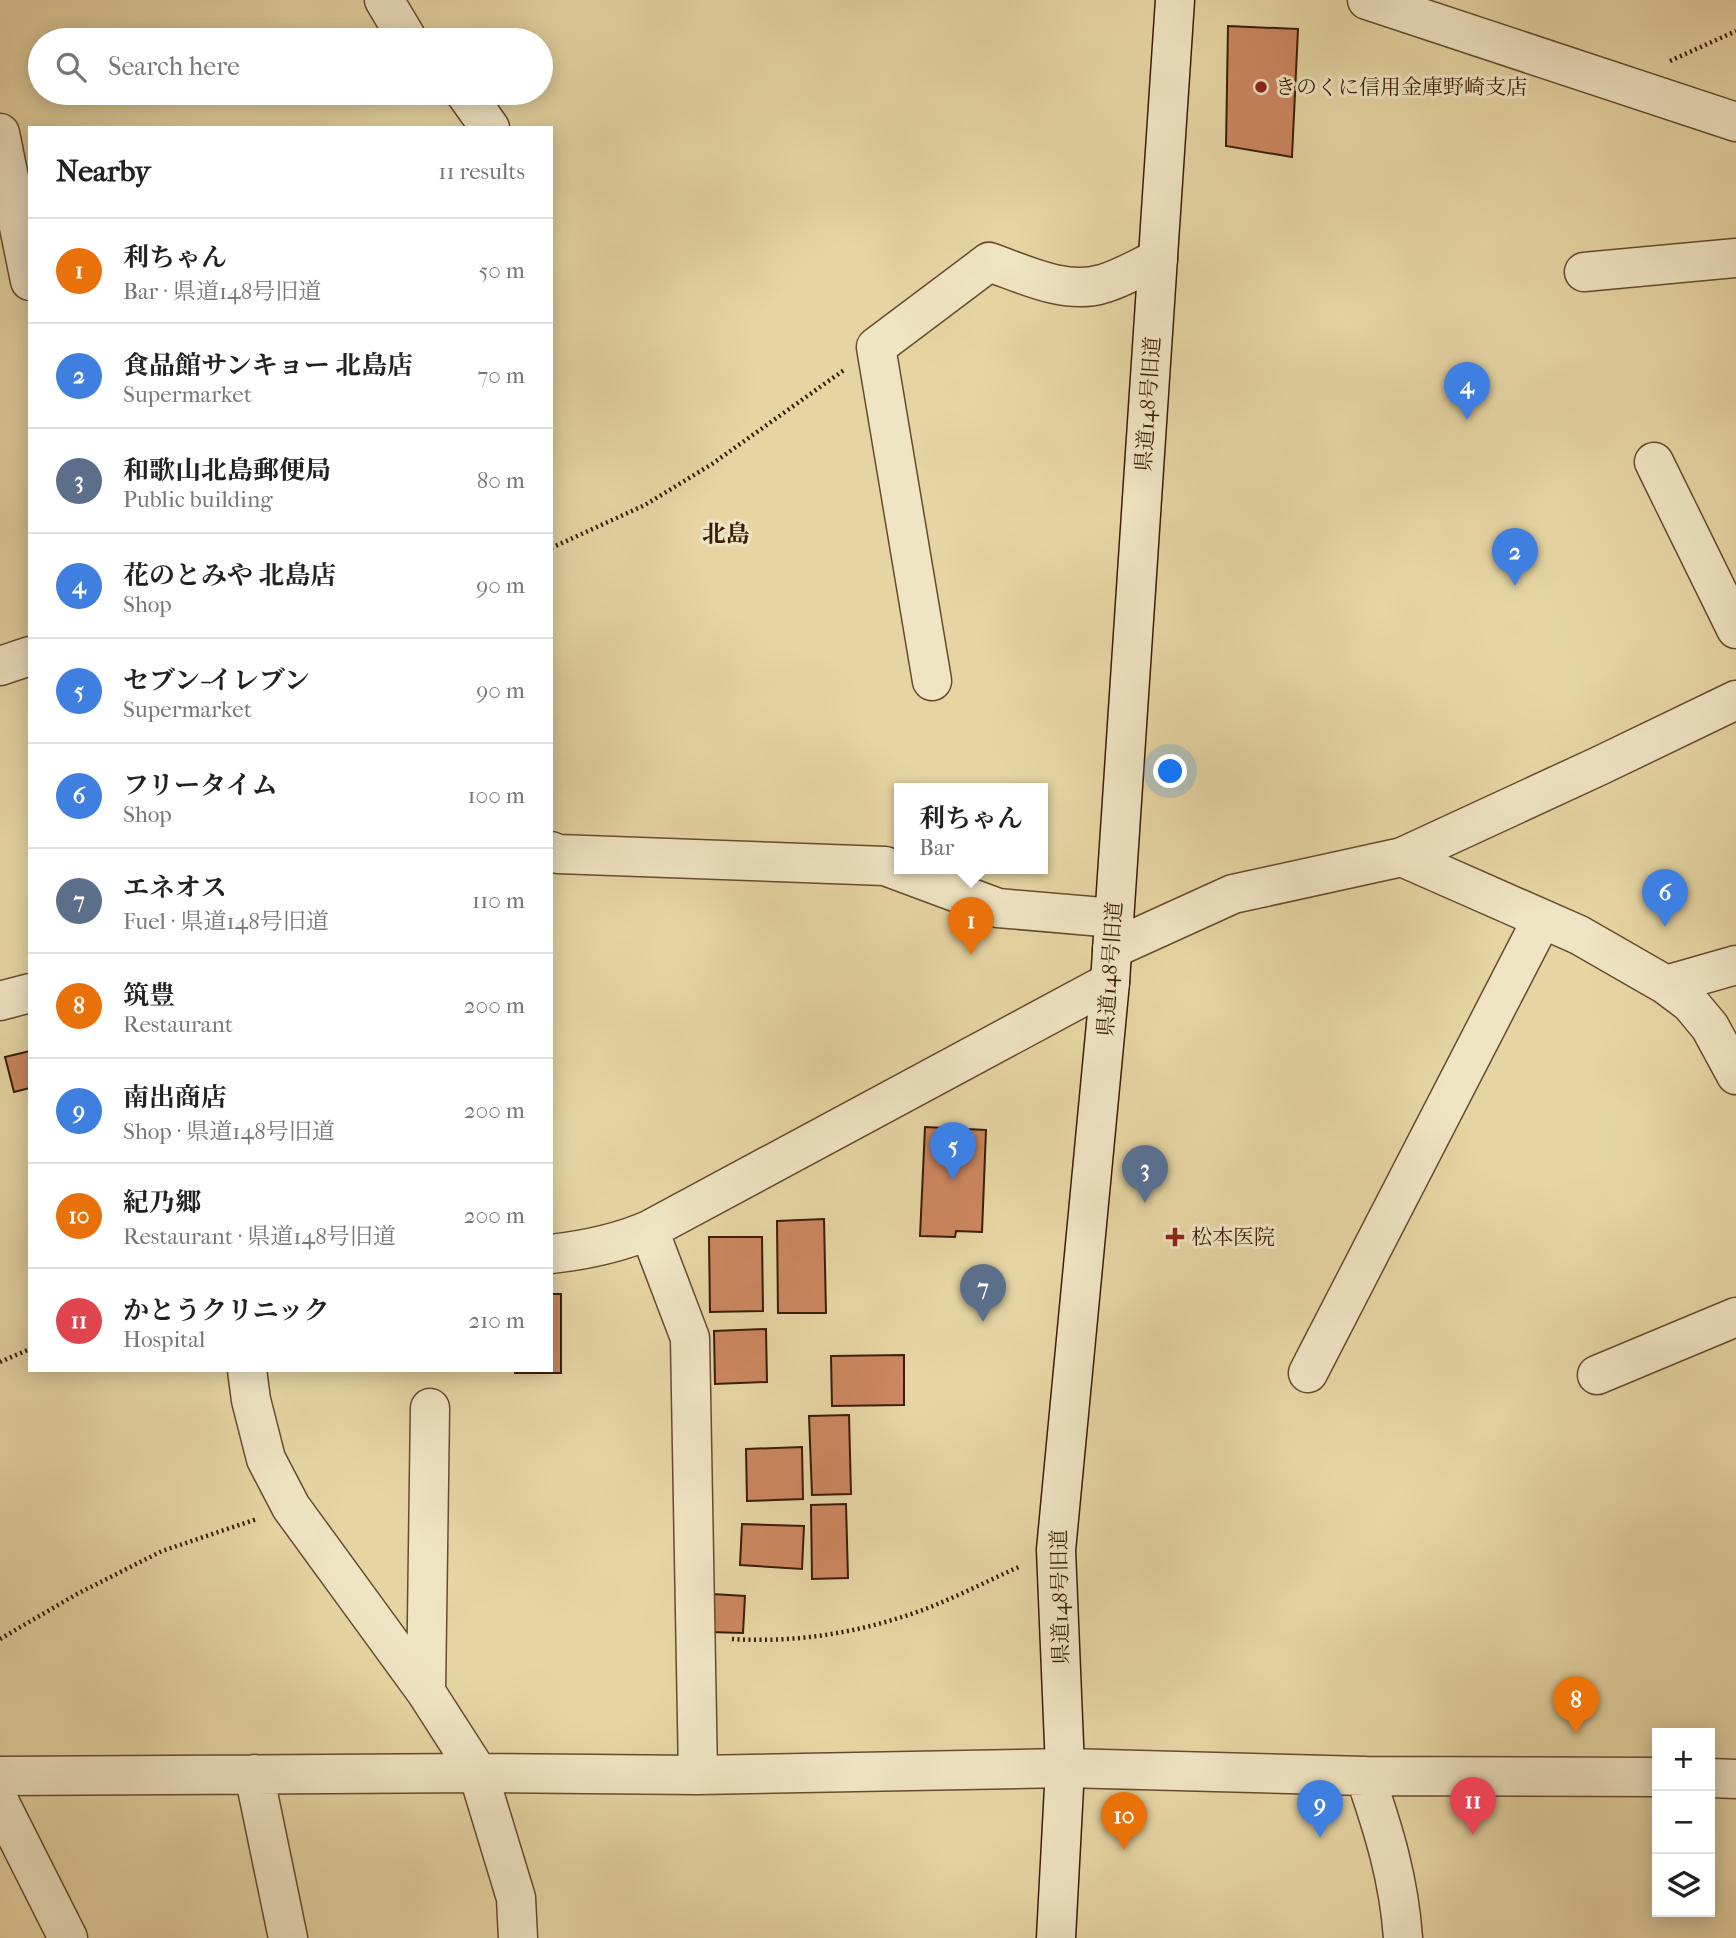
<!DOCTYPE html>
<meta charset="utf-8">
<style>
:root{--surface:#fff;--page:#f6f6f6;--text:#222;--muted:#767676;--line:#e0e0e0;--accent:#8f2418}
body{margin:0;font-family:"IM FELL French Canon","Noto Serif JP",serif;background:var(--page);color:var(--text)}
.controls{position:absolute;right:21px;bottom:21px;display:grid;overflow:hidden;border-radius:0px;box-shadow:0 4px 18px #0003}
.controls button{width:63px;height:63px;display:grid;place-items:center;padding:0;border:0;border-bottom:2px solid var(--line);background:var(--surface);color:var(--text);font:35px sans-serif}
.you{position:absolute;left:1171px;top:772px;width:24px;height:24px;margin:-18px;border:5px solid #fff;border-radius:50%;background:#1a73e8;box-shadow:0 0 0 10px #1a73e833}
.badge{display:grid;place-items:center;width:46px;height:46px;border-radius:50%;background:var(--accent);color:#fff;font-size:23px;font-weight:700}
.pin{position:absolute;translate:-50% -58px;filter:drop-shadow(0 2px 4px #0008)}
.pin::after{content:'';position:absolute;top:37px;width:24px;height:21px;background:inherit;clip-path:polygon(0 0,100% 0,50% 100%)}
.popup{position:absolute;left:894px;top:783px;width:154px;height:91px;box-sizing:border-box;display:grid;place-content:center;border-radius:0px;background:var(--surface);filter:drop-shadow(0 2px 5px #0005);font-size:23px;white-space:nowrap;color:var(--muted)}
.popup b{font-size:26px;color:var(--text)}
.popup::after{content:'';position:absolute;left:50%;top:100%;margin-left:-14px;border:14px solid transparent;border-top-color:var(--surface)}
.list{margin:0;padding:0;list-style:none}
h2{display:flex;justify-content:space-between;align-items:center;height:91px;margin:0;padding:0 28px;font-size:30px}
h2 small{font-size:23px;font-weight:400;color:var(--muted)}
.list li{display:grid;grid-template-columns:46px 1fr auto;gap:21px;align-items:center;box-sizing:border-box;height:105px;padding:0 28px;border-top:2px solid var(--line)}
.list b{display:block;font-size:26px;white-space:nowrap}
.list p{margin:0;font-size:23px;white-space:nowrap;color:var(--muted)}
.list em{font-size:23px;font-style:normal;color:var(--muted)}
.icon{flex:none;width:38px;height:38px;fill:none;stroke:currentColor;stroke-width:2;stroke-linecap:round;stroke-linejoin:round}
.map{position:relative;flex:none;width:1736px;height:1938px;overflow:hidden}
.search{position:absolute;background:var(--surface);box-shadow:0 4px 18px #0003;left:28px;top:28px;width:525px;height:77px;display:flex;align-items:center;gap:18px;box-sizing:border-box;padding:0 24px;border-radius:38px;color:var(--muted);font-size:26px}
.panel{position:absolute;background:var(--surface);box-shadow:0 4px 18px #0003;left:28px;top:126px;width:525px;height:1246px;border-radius:0px}
.map>svg:first-child{display:block}
.building{fill:#cc875f;stroke:#3b1d07;stroke-width:2}
.lines{fill:none;stroke-linecap:round;stroke-linejoin:round}
.street-casing{stroke:#664b2e;stroke-width:41}
.secondary-casing{stroke:#3b1d07;stroke-width:41}
.path{stroke:#3b1d07;stroke-width:4.5;stroke-dasharray:2 3.5;stroke-linecap:butt}
.street{stroke:#efe4c3;stroke-width:38}
.secondary{stroke:#efe4c3;stroke-width:38}
.poi-dot{fill:#8f2418;stroke:#efe4c3;stroke-width:2.5}
.labels{text-anchor:middle;dominant-baseline:central;stroke-width:6;stroke-linejoin:round;paint-order:stroke}
.poi-label{font-size:21px;fill:#3b1d07;stroke:#efe4c3;text-anchor:start}
.street-label{font-size:21px;fill:#3b1d07;stroke:#efe4c3}
.quarter-label{font-size:24px;font-weight:bold;fill:#3b1d07;stroke:#efe4c3}
</style>
<div class="map">
<svg width="1736" height="1938" viewBox="0 0 1736 1938">
<rect width="100%" height="100%" fill="#e6d5a3"/>
<filter id="stains"><feTurbulence type="fractalNoise" baseFrequency=".00286" numOctaves="4"/><feColorMatrix values="0 0 0 0 .2 0 0 0 0 .09 0 0 0 0 .02 0 0 0 .5 -.17"/></filter>
<radialGradient id="worn" r=".72"><stop offset=".6" stop-color="#630" stop-opacity="0"/><stop offset="1" stop-color="#630" stop-opacity=".3"/></radialGradient>
<path class="building" d="M1228,26L1298,29L1292,157L1226,146Z
M30,1051V1088L14,1092L5,1057Z
M925,1127L986,1130L982,1232L956,1231L955,1237L920,1236Z
M824,1219L826,1313H778L777,1221Z
M709,1237H762L763,1311L710,1312Z
M551,1294H561V1373H515V1370H551Z
M766,1329L767,1382L715,1384L714,1331Z
M904,1355V1405L832,1406L831,1356Z
M849,1415L851,1494L812,1495L809,1416Z
M802,1447L803,1499L747,1501L746,1449Z
M846,1504L848,1578L812,1579L811,1505Z
M742,1524L804,1526L802,1569L740,1565Z
M712,1594L745,1596L743,1633L709,1632Z"/>
<g class="lines">
<defs>
<path id="street" d="M384,0L408,40
M1367,0L1736,122
M465,93L490,128
M0,133L30,281
M1584,272L1736,258
M1654,462L1736,629
M0,666L30,656
M932,681L876,347L989,262C1024,274 1065,295 1102,284C1121,279 1140,267 1158,259
M551,851L558,854L885,866L998,908L1114,918
M1402,857L1579,935L1666,985L1690,1003L1710,1027L1736,1075
M1112,949L1233,894L1402,857L1599,766L1736,700
M1666,985L1736,965
M0,1001L30,993
M649,1230L690,1338L698,1775
M551,1254C586,1250 617,1244 649,1230L1110,982
M247,1370L251,1400L266,1459L291,1507L426,1692L478,1773L516,1898L518,1938
M1308,1373L1542,919
M1597,1375L1736,1317
M426,1692L430,1408
M254,1774L288,1938
M0,1776L478,1773L698,1775L1065,1768L1365,1776C1384,1831 1399,1880 1403,1938
M1365,1776L1657,1777
M1710,1778L1736,1779
M0,1803L68,1938"/>
<path id="secondary" d="M1056,1938L1065,1768L1056,1550L1110,982L1175,0"/>
</defs>
<use href="#street" class="street-casing"/>
<use href="#secondary" class="secondary-casing"/>
<path class="path" d="M1670,61L1736,31
M551,548L645,505L712,464L844,370
M0,1362L30,1349
M0,1639L77,1594L162,1551L257,1519
M732,1639C795,1643 857,1633 917,1612C953,1599 987,1581 1021,1566"/>
<use href="#street" class="street"/>
<use href="#secondary" class="secondary"/>
</g>
<g class="poi-dot">
<circle cx="1261" cy="87" r="7"/>
<path d="M1171.5 1226.5h7v7h7v7h-7v7h-7v-7h-7v-7h7z"/>
</g>
<g class="labels">
<g class="poi-label">
<text x="1275" y="87">きのくに信用金庫野崎支店</text>
<text x="1191" y="1237">松本医院</text>
</g>
<g class="street-label">
<text transform="translate(1148 404) rotate(-86)">県道148号旧道</text>
<text transform="translate(1110 969) rotate(-86)">県道148号旧道</text>
<text transform="translate(1060 1597) rotate(-91)">県道148号旧道</text>
</g>
<g class="quarter-label">
<text x="726" y="534">北島</text>
</g>
</g>
<rect width="100%" height="100%" filter="url(#stains)"/>
<rect width="100%" height="100%" fill="url(#worn)"/>
</svg>
<div class="controls">
<button>+</button>
<button>−</button>
<button><svg class="icon" aria-label="layers" viewBox="0 0 24 24"><path d="M12 4l9 5-9 5-9-5zM3 14l9 5 9-5"/></svg></button>
</div>
<div class="you"></div>
<div class="pin badge" style="left:971px;top:955px;background:#e8710a">1</div>
<div class="popup"><b>利ちゃん</b>Bar</div>
<div class="pin badge" style="left:1515px;top:586px;background:#3f7fe0">2</div>
<div class="pin badge" style="left:1145px;top:1203px;background:#5c6f8a">3</div>
<div class="pin badge" style="left:1467px;top:420px;background:#3f7fe0">4</div>
<div class="pin badge" style="left:953px;top:1180px;background:#3f7fe0">5</div>
<div class="pin badge" style="left:1665px;top:927px;background:#3f7fe0">6</div>
<div class="pin badge" style="left:983px;top:1322px;background:#5c6f8a">7</div>
<div class="pin badge" style="left:1576px;top:1734px;background:#e8710a">8</div>
<div class="pin badge" style="left:1320px;top:1838px;background:#3f7fe0">9</div>
<div class="pin badge" style="left:1124px;top:1850px;background:#e8710a">10</div>
<div class="pin badge" style="left:1473px;top:1835px;background:#e0444e">11</div>
<div class="search"><svg class="icon" aria-label="search" viewBox="0 0 24 24"><circle cx="10" cy="10" r="6"/><path d="M15 15l6 6"/></svg>Search here</div>
<section class="panel">
<h2>Nearby<small>11 results</small></h2>
<ul class="list">
<li><span class="badge" style="background:#e8710a">1</span><div><b>利ちゃん</b><p>Bar · 県道148号旧道</p></div><em>50 m</em></li>
<li><span class="badge" style="background:#3f7fe0">2</span><div><b>食品館サンキョー 北島店</b><p>Supermarket</p></div><em>70 m</em></li>
<li><span class="badge" style="background:#5c6f8a">3</span><div><b>和歌山北島郵便局</b><p>Public building</p></div><em>80 m</em></li>
<li><span class="badge" style="background:#3f7fe0">4</span><div><b>花のとみや 北島店</b><p>Shop</p></div><em>90 m</em></li>
<li><span class="badge" style="background:#3f7fe0">5</span><div><b>セブン-イレブン</b><p>Supermarket</p></div><em>90 m</em></li>
<li><span class="badge" style="background:#3f7fe0">6</span><div><b>フリータイム</b><p>Shop</p></div><em>100 m</em></li>
<li><span class="badge" style="background:#5c6f8a">7</span><div><b>エネオス</b><p>Fuel · 県道148号旧道</p></div><em>110 m</em></li>
<li><span class="badge" style="background:#e8710a">8</span><div><b>筑豊</b><p>Restaurant</p></div><em>200 m</em></li>
<li><span class="badge" style="background:#3f7fe0">9</span><div><b>南出商店</b><p>Shop · 県道148号旧道</p></div><em>200 m</em></li>
<li><span class="badge" style="background:#e8710a">10</span><div><b>紀乃郷</b><p>Restaurant · 県道148号旧道</p></div><em>200 m</em></li>
<li><span class="badge" style="background:#e0444e">11</span><div><b>かとうクリニック</b><p>Hospital</p></div><em>210 m</em></li>
</ul>
</section>
</div>
